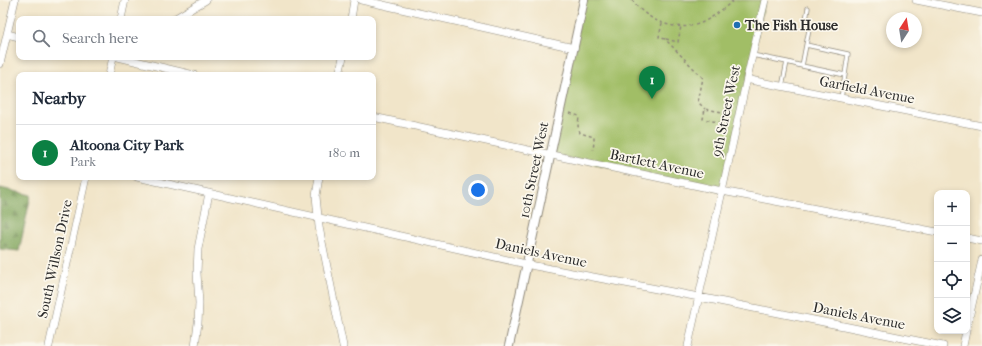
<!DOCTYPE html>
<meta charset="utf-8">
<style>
:root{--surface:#fff;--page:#f6f6f7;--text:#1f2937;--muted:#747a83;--line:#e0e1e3;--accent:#0b8043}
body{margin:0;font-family:"IM FELL French Canon",serif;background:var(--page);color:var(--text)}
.controls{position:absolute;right:12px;bottom:12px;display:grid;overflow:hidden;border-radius:8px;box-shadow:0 2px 6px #0003}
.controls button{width:36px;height:36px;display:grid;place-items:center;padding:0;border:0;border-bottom:1px solid var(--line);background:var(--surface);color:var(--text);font:20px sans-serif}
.compass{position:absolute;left:886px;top:12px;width:36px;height:36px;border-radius:50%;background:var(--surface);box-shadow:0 2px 6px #0003;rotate:12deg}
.you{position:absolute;left:478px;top:190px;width:14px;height:14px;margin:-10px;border:3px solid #fff;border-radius:50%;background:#1a73e8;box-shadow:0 0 0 6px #1a73e833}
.badge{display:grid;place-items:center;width:26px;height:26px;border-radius:50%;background:var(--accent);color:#fff;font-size:13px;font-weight:700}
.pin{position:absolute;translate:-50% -33px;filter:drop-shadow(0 1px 2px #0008)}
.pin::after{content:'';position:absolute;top:21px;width:14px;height:12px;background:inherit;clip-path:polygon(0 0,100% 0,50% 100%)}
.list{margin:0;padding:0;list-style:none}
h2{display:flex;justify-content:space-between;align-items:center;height:52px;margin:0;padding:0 16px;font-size:17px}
h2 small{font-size:13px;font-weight:400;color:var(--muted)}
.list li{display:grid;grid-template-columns:26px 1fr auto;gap:12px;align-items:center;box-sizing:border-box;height:56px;padding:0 16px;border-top:1px solid var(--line)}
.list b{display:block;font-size:15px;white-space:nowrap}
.list p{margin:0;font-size:13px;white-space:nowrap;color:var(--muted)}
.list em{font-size:13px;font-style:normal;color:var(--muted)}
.icon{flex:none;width:22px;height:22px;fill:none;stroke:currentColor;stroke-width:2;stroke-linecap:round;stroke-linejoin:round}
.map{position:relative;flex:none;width:982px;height:346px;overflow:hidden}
.search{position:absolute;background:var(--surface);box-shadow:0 2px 6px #0003;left:16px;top:16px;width:360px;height:44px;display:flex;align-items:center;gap:10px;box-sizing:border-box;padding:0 14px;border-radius:8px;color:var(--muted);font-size:15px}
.panel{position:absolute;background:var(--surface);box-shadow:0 2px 6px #0003;left:16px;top:72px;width:360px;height:108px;border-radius:8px}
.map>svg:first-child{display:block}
.forest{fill:url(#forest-firs);stroke:#566843}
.green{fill:#a1be66;stroke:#667448}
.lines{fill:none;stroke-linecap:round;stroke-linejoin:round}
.service-casing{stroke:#8e887a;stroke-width:5}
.minor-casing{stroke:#8e887a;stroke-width:8}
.tertiary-casing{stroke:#8e887a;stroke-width:10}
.path{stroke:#8e887a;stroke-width:1.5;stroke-dasharray:3 3;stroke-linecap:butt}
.service{stroke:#fff;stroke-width:3.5}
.minor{stroke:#fff;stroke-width:7}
.tertiary{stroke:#fff;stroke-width:8}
.poi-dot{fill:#1f6fb2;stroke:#fbf7ec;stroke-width:1.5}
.labels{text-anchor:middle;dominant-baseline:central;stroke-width:3.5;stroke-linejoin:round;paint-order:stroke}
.poi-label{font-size:14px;font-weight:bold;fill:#2b2b2b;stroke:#fbf7ec;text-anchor:start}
.street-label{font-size:14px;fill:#2b2b2b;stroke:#fbf7ec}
</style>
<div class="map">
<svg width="982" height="346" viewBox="0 0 982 346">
<defs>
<pattern id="forest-firs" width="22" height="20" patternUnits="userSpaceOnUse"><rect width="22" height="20" fill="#80a55b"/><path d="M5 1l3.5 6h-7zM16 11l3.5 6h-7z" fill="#69874b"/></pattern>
</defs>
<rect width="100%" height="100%" fill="#fbf7ec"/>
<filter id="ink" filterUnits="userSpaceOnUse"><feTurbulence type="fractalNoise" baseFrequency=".025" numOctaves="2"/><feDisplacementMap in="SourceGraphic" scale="8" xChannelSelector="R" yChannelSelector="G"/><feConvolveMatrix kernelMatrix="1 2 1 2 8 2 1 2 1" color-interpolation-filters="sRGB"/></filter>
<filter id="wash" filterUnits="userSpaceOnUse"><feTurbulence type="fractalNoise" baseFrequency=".012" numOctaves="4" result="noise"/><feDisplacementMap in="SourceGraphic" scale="16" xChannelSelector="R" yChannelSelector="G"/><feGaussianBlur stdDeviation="0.9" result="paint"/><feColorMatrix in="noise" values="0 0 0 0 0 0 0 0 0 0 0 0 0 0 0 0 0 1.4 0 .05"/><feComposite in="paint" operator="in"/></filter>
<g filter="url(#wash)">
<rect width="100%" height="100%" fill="#f1e5c9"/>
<path class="forest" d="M0,188L31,195L19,251L0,249Z"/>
<path class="green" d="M584,0H765L722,191L550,154Z"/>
</g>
<g filter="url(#ink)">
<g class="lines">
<defs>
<path id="service" d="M806,45L809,30L806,20L808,8
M752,55L787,62
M802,66L845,75L841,98
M782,87L787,62L802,66L806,45L848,54L845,75"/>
<path id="minor" d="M361,0L574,48
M916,0L982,13
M121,19L125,0
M174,19L206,0
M351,19L354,0
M7,34L19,37
M118,57L194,75
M0,64L15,0
M109,75L113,57
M339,75L343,57
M747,79L755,81L982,126
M373,117L722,191L937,232
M137,177L535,266L699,297L943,346
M319,177L316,196L319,227L343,346
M967,238L982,241
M967,327L982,260
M49,346L86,177
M195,346L198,323L199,303L197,273L198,249L209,193
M688,346L745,87L765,0
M963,346L966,331"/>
<path id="tertiary" d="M509,346L584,0"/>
</defs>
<use href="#service" class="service-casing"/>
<use href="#minor" class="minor-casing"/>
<use href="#tertiary" class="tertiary-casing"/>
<path class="path" d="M632,0C647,21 676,33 701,23C713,18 724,8 734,0
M662,23L659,37L665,39L703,78L698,102L705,109
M666,39L678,42L681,26
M570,113L579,116L578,126L580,133L594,137V142L593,150
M727,124L703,119L705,109L729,113"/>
<use href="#service" class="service"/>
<use href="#minor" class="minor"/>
<use href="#tertiary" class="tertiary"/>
</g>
</g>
<circle class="poi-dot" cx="737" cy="25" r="4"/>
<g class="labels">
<g class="poi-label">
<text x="745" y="25">The Fish House</text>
</g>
<g class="street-label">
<text transform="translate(867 90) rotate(11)">Garfield Avenue</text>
<text transform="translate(726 111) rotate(-78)">9th Street West</text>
<text transform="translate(657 164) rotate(12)">Bartlett Avenue</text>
<text transform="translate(534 170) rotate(-78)">10th Street West</text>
<text transform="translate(541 253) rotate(12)">Daniels Avenue</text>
<text transform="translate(55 259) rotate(-78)">South Willson Drive</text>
<text transform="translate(859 316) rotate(11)">Daniels Avenue</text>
</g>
</g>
</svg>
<div class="controls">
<button>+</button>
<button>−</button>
<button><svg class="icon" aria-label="locate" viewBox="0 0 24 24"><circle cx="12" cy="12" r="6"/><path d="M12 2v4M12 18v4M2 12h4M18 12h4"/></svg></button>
<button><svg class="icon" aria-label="layers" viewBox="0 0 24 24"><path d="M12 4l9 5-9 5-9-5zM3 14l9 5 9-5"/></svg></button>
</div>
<svg class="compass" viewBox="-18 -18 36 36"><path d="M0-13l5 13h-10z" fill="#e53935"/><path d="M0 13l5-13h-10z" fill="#747a83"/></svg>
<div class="you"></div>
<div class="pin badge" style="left:652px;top:99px">1</div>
<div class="search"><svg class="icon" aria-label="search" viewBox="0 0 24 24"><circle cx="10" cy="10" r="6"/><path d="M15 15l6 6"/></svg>Search here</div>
<section class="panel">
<h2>Nearby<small></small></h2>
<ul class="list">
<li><span class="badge">1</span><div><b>Altoona City Park</b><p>Park</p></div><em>180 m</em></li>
</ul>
</section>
</div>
